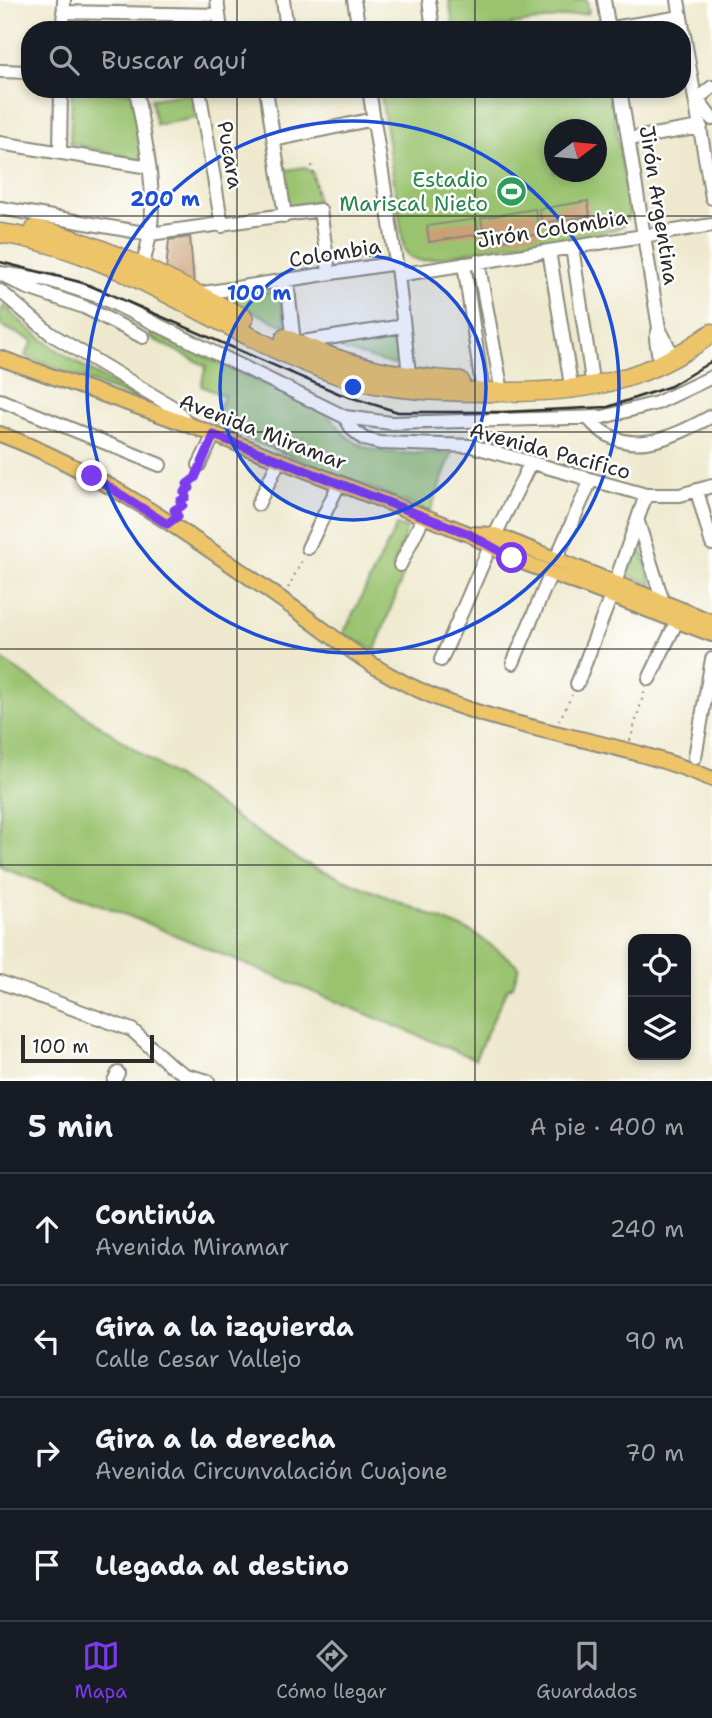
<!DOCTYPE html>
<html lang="es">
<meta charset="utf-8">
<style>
:root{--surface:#171b24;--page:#242831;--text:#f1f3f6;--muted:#9ea1a6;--line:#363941;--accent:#7c3aed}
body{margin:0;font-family:"Shantell Sans",sans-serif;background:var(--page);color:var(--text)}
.controls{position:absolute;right:21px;bottom:21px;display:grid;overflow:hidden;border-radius:14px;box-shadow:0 4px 10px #0003}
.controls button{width:63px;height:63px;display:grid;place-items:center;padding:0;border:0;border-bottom:2px solid var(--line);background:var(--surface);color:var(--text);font:35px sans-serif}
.compass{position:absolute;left:544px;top:119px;width:63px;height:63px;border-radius:50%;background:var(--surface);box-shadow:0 4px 10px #0003;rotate:74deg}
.scale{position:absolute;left:21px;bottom:18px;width:133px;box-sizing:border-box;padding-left:7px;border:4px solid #2b2b2b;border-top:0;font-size:19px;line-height:24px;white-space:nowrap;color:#2b2b2b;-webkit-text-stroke:5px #fff;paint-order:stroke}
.stop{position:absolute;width:21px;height:21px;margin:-16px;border:5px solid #7c3aed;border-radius:50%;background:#fff}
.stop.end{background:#7c3aed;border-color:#fff;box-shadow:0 2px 7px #0008}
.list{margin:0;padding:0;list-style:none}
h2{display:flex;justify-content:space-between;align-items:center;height:91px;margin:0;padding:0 28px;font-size:30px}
h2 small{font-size:23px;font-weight:400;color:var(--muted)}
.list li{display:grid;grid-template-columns:46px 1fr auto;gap:21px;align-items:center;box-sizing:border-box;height:112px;padding:0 28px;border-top:2px solid var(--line)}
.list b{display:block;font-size:26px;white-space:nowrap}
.list p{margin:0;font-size:23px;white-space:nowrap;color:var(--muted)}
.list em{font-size:23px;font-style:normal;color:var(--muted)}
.icon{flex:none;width:38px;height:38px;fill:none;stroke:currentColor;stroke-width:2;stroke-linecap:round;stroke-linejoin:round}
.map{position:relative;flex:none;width:712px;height:1081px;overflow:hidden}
.search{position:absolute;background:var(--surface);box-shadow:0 4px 10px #0003;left:21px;right:21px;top:21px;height:77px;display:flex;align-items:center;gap:18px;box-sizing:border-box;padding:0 24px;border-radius:28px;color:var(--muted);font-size:26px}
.sheet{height:539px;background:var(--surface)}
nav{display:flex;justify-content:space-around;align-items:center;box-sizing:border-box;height:98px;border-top:2px solid var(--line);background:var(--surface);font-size:19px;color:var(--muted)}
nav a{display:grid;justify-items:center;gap:4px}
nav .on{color:var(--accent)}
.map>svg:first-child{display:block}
.green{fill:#9ac36f;stroke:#62774d;stroke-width:2;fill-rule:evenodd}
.building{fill:#caa077}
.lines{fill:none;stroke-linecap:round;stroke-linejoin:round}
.minor-casing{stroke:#8c8a7c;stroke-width:16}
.major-casing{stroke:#8c8a7c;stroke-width:18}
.highway-casing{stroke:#8c8a7c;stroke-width:21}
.path{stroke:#8c8a7c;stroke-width:2;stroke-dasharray:2 5;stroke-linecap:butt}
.minor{stroke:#fff;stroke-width:12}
.major{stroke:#eec469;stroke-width:14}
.highway{stroke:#eec469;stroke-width:18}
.rail{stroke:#2b2b2b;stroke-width:2.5}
.route{stroke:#7c3aed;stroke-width:9}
.grid{fill:none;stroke:#2b2b2b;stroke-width:2;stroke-opacity:0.55}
.ring{fill:none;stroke:#1d4ed8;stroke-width:3.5}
.labels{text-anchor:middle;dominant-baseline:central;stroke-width:5;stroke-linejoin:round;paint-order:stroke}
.street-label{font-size:21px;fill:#2b2b2b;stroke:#fff}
.leisure-label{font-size:21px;fill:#27864d;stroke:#fff;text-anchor:end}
.centre{fill:#1d4ed8;stroke:#fff;stroke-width:3.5}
.ring-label{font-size:21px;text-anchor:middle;font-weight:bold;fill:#1d4ed8;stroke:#fff;stroke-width:5;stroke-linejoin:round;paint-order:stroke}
</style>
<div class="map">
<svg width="712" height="1081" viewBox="0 0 712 1081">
<rect width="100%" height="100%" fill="#fff"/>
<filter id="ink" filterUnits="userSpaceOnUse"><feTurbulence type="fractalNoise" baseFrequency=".0143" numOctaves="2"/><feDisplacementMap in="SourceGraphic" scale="14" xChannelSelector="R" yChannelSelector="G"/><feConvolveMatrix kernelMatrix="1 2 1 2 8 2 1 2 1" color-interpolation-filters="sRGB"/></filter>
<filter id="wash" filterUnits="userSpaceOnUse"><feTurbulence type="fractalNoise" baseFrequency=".00686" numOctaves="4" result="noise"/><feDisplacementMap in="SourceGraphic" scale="28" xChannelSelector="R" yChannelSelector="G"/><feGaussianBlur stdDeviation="1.57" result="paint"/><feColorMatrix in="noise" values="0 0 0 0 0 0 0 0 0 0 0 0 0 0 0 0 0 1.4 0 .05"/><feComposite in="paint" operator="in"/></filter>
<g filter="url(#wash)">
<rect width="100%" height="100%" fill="#eee9ce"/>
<path class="green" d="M449,0H587L589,13L479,30H454Z
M380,89H610L630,213L623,226L614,230L527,244L526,242L421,261L410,257L404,249ZM554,130H596V172H554Z
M72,91L132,92L143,154L140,160L70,143Z
M192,93L196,118L156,125L151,99Z
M304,167L313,173L317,201L286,208L280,171Z
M279,290L286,327L227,299Z
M4,305C45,349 101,376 152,406L25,356L33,341L0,325V314Z
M398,331L402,355L394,365L323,344Z
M152,332L322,411C338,421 338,430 349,438C376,459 419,452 452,453L430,512L213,425L224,396L201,386L206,366L149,337Z
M397,525L407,528L393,568L403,576L375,650L343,634Z
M638,539L653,586L626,573Z
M0,658L300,861L474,933L519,966L513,986L507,989L475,1059L117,911L0,867Z"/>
<g id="blocks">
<path class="building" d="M588,201L590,216L542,223L539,209Z
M535,209L540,234L485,243L481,218Z
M476,219L479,234L429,242L427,226Z
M190,237L194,285L166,271L169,240Z"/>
</g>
</g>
<g filter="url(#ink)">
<use href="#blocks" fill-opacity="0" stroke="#8c8a7c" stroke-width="2"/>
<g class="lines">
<defs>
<path id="minor" d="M217,0L221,30
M283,0L287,30
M354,0L359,30
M429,0L433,30
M604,0L609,30
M678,0L712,198
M63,12L219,15
M63,30L64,0
M600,30L681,17
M0,71L30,72
M712,87L697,99L712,119
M199,89L222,226
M266,89L285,216
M369,89L398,275L410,383
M620,89L659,328L656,339L660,365
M629,139L701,127
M274,140L374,119
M0,143L149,167
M60,153L61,89
M0,208L150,234C157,187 144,136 136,89
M572,247L593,387
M549,251L572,391
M478,261L502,392
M464,264L483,393
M0,273L49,280L101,297L345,417L391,423L603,417L657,403L712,377
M3,275L25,287L84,307L143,337
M141,275L150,234L320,210L329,272
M398,275L712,225
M287,280L294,343
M0,291L51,334L176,409L187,424
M197,294L396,263
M659,328L674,358
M296,343L403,326
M0,400L160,465
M345,417L352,429L364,439L380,443L472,446L646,495H680L712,486
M588,418C624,461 670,439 712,416
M199,465L214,435
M697,491L712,544
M258,504L279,461
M638,522L663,602
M308,548L339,484
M556,559L590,482
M400,565L424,516
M615,583L646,495
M441,660L495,535L530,464
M513,663L551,573
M649,679L677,621
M577,684L611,596
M695,757L712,659
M0,982L132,1030L170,1065L186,1075L208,1081
M114,1081L118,1073"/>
<path id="major" d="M0,358L187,424L469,534L512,558L712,634
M0,434C107,474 202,544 295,609C325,630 354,655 386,673C489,733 606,733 712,779
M471,534L495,535L712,622"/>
<path id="highway" d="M35,229C109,245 177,285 244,318
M0,233C122,250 222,335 336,374C394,393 453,392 514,392C592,391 648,380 712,333
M285,338C341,365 399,378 460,381"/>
</defs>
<use href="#minor" class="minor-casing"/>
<use href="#major" class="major-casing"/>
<use href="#highway" class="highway-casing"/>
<path class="path" d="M312,165L318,199
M175,512L183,505L180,501L186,497L184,492L190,488L187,484L195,476
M288,588L303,558
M559,721L572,695
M630,741L645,689"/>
<use href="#minor" class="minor"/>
<use href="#major" class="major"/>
<use href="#highway" class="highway"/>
<path class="rail" d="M0,262L84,283L340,394L398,412H503L608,407L671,386L712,361"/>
</g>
</g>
<g class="lines" filter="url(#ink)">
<path class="route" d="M92,476L167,524L178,516L174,510L183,505L180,501L186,497L184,492L190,488L187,484L195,478L214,435L469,534L512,558"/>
</g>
<path class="grid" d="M237,0V30M475,0V30M237,89V1081M475,89V1081M0,216H712M0,432H712M0,649H712M0,865H712"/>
<circle cx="353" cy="387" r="133" fill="#1d4ed8" fill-opacity=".12"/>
<g class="ring">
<circle cx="353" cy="387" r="133"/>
<circle cx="353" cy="387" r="266"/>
</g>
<defs>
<symbol id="stadium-disc" viewBox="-11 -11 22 22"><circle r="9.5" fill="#2e9e5b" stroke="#fff"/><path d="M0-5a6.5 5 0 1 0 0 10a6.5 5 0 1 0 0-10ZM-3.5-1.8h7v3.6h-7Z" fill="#fff"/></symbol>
</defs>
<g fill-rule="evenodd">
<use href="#stadium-disc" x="494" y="174" width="35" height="35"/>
</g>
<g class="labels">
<g class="street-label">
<text transform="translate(230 155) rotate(80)">Pucara</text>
<text transform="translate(659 205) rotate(81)">Jirón Argentina</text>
<text transform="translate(552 229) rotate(-9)">Jirón Colombia</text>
<text transform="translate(335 253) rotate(-9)">Colombia</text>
<text transform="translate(263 432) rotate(21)">Avenida Miramar</text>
<text transform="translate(550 451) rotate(15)">Avenida Pacifico</text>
</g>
<g class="leisure-label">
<text x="488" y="180">Estadio<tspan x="488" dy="24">Mariscal Nieto</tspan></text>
</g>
</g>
<circle cx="353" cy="387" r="10" class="centre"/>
<g class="ring-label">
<text x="165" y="206">200 m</text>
<text x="259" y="300">100 m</text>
</g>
</svg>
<div class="controls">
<button><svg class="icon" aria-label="locate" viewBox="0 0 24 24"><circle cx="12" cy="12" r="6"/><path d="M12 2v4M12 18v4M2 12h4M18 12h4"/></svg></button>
<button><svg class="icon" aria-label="layers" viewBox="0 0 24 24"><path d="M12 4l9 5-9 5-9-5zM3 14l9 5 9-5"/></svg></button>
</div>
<svg class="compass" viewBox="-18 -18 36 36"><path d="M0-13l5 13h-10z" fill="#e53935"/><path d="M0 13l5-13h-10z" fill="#9ea1a6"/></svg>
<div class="scale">100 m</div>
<div class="stop" style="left:512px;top:558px"></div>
<div class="stop end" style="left:92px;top:476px"></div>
<div class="search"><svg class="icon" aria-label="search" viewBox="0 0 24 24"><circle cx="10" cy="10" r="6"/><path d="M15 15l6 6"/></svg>Buscar aquí</div>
</div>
<section class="sheet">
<h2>5 min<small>A pie · 400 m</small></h2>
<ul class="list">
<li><svg class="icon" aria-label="ahead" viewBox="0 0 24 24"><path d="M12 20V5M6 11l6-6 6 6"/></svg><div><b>Continúa</b><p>Avenida Miramar</p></div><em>240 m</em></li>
<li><svg class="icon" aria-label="left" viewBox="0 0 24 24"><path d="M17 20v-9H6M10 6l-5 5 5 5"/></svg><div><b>Gira a la izquierda</b><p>Calle Cesar Vallejo</p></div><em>90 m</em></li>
<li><svg class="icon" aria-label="right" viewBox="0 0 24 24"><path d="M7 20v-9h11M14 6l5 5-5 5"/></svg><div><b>Gira a la derecha</b><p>Avenida Circunvalación Cuajone</p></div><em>70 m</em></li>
<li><svg class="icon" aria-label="arrive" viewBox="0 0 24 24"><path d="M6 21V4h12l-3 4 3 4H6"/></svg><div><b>Llegada al destino</b></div></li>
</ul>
</section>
<nav>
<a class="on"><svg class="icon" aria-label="map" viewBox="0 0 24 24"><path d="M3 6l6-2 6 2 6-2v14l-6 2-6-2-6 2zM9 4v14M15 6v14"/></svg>Mapa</a>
<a><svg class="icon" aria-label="directions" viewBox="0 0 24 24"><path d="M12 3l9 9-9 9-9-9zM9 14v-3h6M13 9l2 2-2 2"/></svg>Cómo llegar</a>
<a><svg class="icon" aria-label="saved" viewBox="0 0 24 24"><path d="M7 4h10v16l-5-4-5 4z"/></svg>Guardados</a>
</nav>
